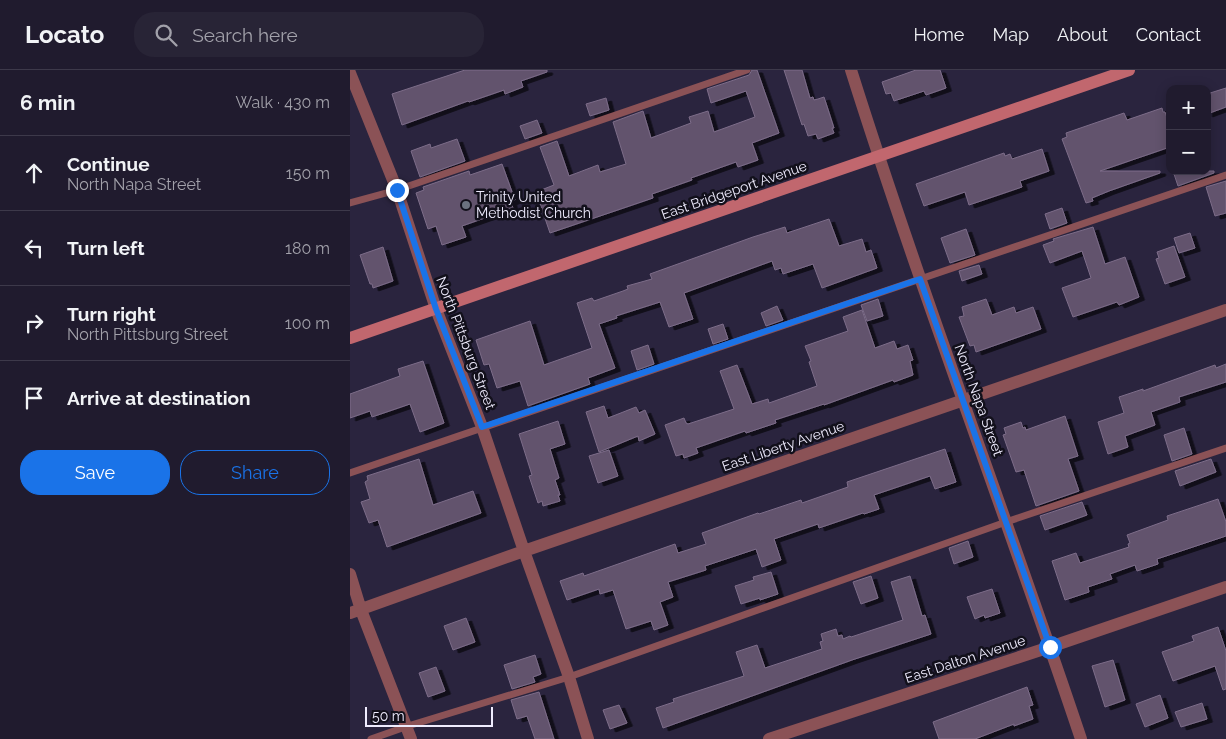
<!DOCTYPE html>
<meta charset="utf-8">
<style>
:root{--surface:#201b2e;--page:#282436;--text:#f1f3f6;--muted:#a2a1aa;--line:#3d394a;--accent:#1a73e8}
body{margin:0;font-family:Raleway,sans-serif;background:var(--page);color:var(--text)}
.controls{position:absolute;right:15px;top:15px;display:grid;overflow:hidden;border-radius:10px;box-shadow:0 2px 12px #0003}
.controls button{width:45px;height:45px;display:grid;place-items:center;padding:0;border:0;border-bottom:1px solid var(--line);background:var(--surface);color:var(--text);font:25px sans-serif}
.scale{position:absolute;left:15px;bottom:12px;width:128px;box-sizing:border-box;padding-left:5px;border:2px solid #efecfe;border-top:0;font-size:14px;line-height:18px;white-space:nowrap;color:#efecfe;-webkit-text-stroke:4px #12101b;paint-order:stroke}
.stop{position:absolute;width:15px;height:15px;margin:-11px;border:4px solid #1a73e8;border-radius:50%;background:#fff}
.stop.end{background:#1a73e8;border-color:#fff;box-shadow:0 1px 5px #0008}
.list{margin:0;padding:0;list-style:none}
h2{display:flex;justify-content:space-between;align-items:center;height:65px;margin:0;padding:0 20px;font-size:21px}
h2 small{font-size:16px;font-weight:400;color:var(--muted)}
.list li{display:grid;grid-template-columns:32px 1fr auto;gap:15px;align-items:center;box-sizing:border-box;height:75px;padding:0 20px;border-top:1px solid var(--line)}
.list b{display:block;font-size:19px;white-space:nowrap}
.list p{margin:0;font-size:16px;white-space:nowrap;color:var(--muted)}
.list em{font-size:16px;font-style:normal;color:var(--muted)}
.actions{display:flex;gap:10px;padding:15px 20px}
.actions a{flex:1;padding:11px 0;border:1px solid var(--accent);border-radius:20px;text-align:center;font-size:18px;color:var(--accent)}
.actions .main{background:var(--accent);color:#fff}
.icon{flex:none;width:28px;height:28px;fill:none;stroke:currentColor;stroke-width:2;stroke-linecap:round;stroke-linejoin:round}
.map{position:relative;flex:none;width:876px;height:669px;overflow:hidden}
header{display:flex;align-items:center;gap:30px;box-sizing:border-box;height:70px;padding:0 25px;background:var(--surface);border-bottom:1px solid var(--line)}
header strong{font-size:24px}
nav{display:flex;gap:28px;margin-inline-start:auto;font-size:18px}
.search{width:350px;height:45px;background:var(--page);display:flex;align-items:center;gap:12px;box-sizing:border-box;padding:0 18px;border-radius:20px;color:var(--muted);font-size:19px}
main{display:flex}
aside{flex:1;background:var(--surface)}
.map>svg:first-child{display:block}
.building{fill:#62526d;stroke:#7d6d89;filter:url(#shadow)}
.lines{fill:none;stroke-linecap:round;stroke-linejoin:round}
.lane{stroke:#8b5256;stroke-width:7}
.street{stroke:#8b5256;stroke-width:12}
.secondary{stroke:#c1676e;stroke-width:12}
.route{stroke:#1a73e8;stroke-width:6}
.worship-dot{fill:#6b7280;stroke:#12101b;stroke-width:2}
.labels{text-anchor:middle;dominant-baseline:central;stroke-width:5;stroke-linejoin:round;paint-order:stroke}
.street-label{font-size:14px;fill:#efecfe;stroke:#12101b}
.poi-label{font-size:14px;fill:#efecfe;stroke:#12101b;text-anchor:start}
</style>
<header>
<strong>Locato</strong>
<div class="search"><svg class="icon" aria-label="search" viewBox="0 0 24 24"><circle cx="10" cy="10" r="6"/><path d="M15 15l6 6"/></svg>Search here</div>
<nav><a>Home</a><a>Map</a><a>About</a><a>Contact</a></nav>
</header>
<main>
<aside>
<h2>6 min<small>Walk · 430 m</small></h2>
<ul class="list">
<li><svg class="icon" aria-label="ahead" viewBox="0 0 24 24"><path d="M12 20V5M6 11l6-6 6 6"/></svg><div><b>Continue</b><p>North Napa Street</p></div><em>150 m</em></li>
<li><svg class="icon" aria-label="left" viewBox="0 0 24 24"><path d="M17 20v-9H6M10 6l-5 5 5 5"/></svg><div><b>Turn left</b></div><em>180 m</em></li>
<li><svg class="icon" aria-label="right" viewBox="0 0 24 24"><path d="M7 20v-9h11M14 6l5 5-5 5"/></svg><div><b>Turn right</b><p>North Pittsburg Street</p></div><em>100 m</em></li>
<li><svg class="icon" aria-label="arrive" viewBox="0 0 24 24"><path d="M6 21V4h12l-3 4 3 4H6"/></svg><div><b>Arrive at destination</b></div></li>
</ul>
<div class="actions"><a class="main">Save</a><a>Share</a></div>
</aside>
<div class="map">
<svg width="876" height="669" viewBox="0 0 876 669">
<defs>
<filter id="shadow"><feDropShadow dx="5.5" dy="3" stdDeviation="0" flood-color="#0009"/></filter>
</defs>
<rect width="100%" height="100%" fill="#2a243e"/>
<path class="building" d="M115,0H197V2L171,11L173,17L155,24L154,20L119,32L118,31L52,55L42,24Z
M402,0H407L429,63L402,73L408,90L388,97L386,92L341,108L342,110L302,124L303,128L200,163L186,122L204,115L190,77L207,71L219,106L248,95L250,102L276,94L263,52L293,41L301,68L341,53L339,47L358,41L364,62L405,47L396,21L361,33L357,19L399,5Z
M434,0H452L460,28L463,27L464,30L468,29L474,27L484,58H482L484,63L468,69L466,64L458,66L454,54L452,55Z
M566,0H590L596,18L576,25L574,21L544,31L541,23L536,24L532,12Z
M876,18V37L857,44V24Z
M256,28L259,40L240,46L236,34Z
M812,38L813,42H815L820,56V77L750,101H810V103L759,121L742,128L743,131L736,133L712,69L717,67L716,63L774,43L777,50Z
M187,50L192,63L175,69L170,56Z
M107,69L115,91L70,107L61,81L80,74L81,78Z
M692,79L699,101L670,111L672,117L619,135L615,122L574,136L566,114L654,83L655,86L660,84L662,89Z
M152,94L165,130L161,132L163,138L112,156L116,167L92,175L86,156L78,159L66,123L74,120L73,117L119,101L120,105Z
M823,101H864V103L828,116Z
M876,111V143L865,146L856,117Z
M712,138L717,153L700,159L695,144Z
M479,149L489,176L512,169L516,182L521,180L527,198L472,218L463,194L433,204L431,198L425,200L422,191L334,223L343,249L319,257L310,232L266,246L267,248L249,254L265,298L238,308L240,314L178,336L170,311L147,318L139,294L134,295L126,270L180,251L194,295L242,278L227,233L242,228L244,231L273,221L278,219L277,216L302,209L300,204L403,167L435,157L437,163Z
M743,157L755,194L775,187L789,227L769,235L767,232L723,247L712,218L741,208L732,181L700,193L693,175L704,171L703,169Z
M616,159L625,185L600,193L591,168Z
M840,163L845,178L829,183L824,168Z
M824,176L835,207L815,214L806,189L809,188L807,182Z
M33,177L43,211L23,218L22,214H20L10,185Z
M629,195L632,204L612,211L609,201Z
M528,229L533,246L517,251L511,235Z
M636,229L642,245L664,237L666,243L683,237L691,259L626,282L624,275L620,276L609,247L614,246L612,237Z
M427,236L433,250L416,256L411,243Z
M512,240L525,278L544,271L547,279L558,275L563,290L560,291L563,305L544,312L543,310L474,335V334L425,350L426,353L396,363L395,361L346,378L348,383L334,388L333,384L326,386L315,355L334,348L336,353L338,354L384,339L370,301L387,295L402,334L418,329L419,333L467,316L459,292L461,291L455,276L498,261L493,247Z
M373,254L378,269L363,274L358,259Z
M298,275L304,294L287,300L281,281Z
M73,291L94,353L70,362L60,334L22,347L20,341L0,348V324L50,306L48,299Z
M876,294V312L829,327L830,332L801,342L805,355L775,366L778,377L758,384L748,352L774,343L769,327L793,319V321L865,295L866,298Z
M254,336L258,348L286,337L289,343L295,340L305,364L289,371L288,366L249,382L236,342Z
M715,346L728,386L718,389L729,421L686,436L674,400L666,402L653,365L656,364L654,358L671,352L673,358L675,357L676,360Z
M208,351L215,374L200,379L209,408L205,410L210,425H208L210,431L193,436L192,431L188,433L179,406L182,405L169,364Z
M834,358L842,384L822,391L814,365Z
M595,379L606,412L585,419L580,406L524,425L529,439L514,444L513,443L469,458L468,454L424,469L431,490L412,497L406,479L355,496L356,500L318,512L323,527L310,532L318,555L304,560L301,551L276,559L263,520L250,524L249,519L217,530L210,511L233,503L234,506L325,474L328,483L356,474L352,463L408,443L409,444L451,430L452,433L498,417L497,412Z
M259,380L268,406L248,413L239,386Z
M69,389L83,435L123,421L131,443L37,477L28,450L19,453L11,432L20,429L15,412L18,410L17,406Z
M861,389L866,402L830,416L825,401Z
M868,429L876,452V466L807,489L808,494L787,501L785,495L760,504L762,509L738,517L739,522L715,530L702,491L726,483L730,493L779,477L778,474L780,473L777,465L818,450L817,446Z
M732,432L737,445L695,460L690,446Z
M618,471L623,487L604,494L599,478Z
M421,502L428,524L410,530V528L391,534L385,516L404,510L403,507Z
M521,506L528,528L511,534L503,512Z
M560,506L572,546L575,545L581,564L502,590L313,658L306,638L324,632L323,629L394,606L386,582L407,575L415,598L472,579L470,572L473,571L471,564L486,559L488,566L492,565L493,569L500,566L501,567L553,550L541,512Z
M642,519L650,543L635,548L634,545L625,549L617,527Z
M116,548L125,572L103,580L94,556Z
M868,557L876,581V619L873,620L865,596L823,611L812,582L844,571L842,566Z
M185,585L191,604L183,607L185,612L162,619L154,595Z
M763,590L775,630L755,637L742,596Z
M86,597L95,621L78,627L69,603Z
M677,617L683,635L679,636L683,649L664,656V654L625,669H589L583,652Z
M189,622L204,669H185L177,646L167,649L161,630Z
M810,625L818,648L795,657L786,634Z
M852,633L857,649L831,657L825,642Z
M269,635L277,653L260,659L253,640Z"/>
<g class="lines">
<path class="lane" d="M0,133L47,120L397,0
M0,403L876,105
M21,669L58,656L219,607L656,452L876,378"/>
<path class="street" d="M501,0C572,225 656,445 731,669
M0,3L47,120L86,239L132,357L174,481L219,607L238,669
M0,504L11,540L61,669
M0,543L174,481L876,240
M419,669L700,577L876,517"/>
<path class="secondary" d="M0,268L779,0"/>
</g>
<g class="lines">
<path class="route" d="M47,120L86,239L132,357L570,209L700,577"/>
</g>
<circle class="worship-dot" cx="116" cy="135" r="5"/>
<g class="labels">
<g class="street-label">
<text transform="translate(384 120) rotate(-19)">East Bridgeport Avenue</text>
<text transform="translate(116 273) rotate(69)">North Pittsburg Street</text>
<text transform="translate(629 330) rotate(70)">North Napa Street</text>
<text transform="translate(433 376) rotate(-19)">East Liberty Avenue</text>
<text transform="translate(615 589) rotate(-18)">East Dalton Avenue</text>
</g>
<g class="poi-label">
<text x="126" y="127">Trinity United<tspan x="126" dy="16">Methodist Church</tspan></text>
</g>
</g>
</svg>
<div class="controls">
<button>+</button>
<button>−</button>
</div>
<div class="scale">50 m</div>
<div class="stop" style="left:700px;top:577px"></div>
<div class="stop end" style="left:47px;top:120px"></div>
</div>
</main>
